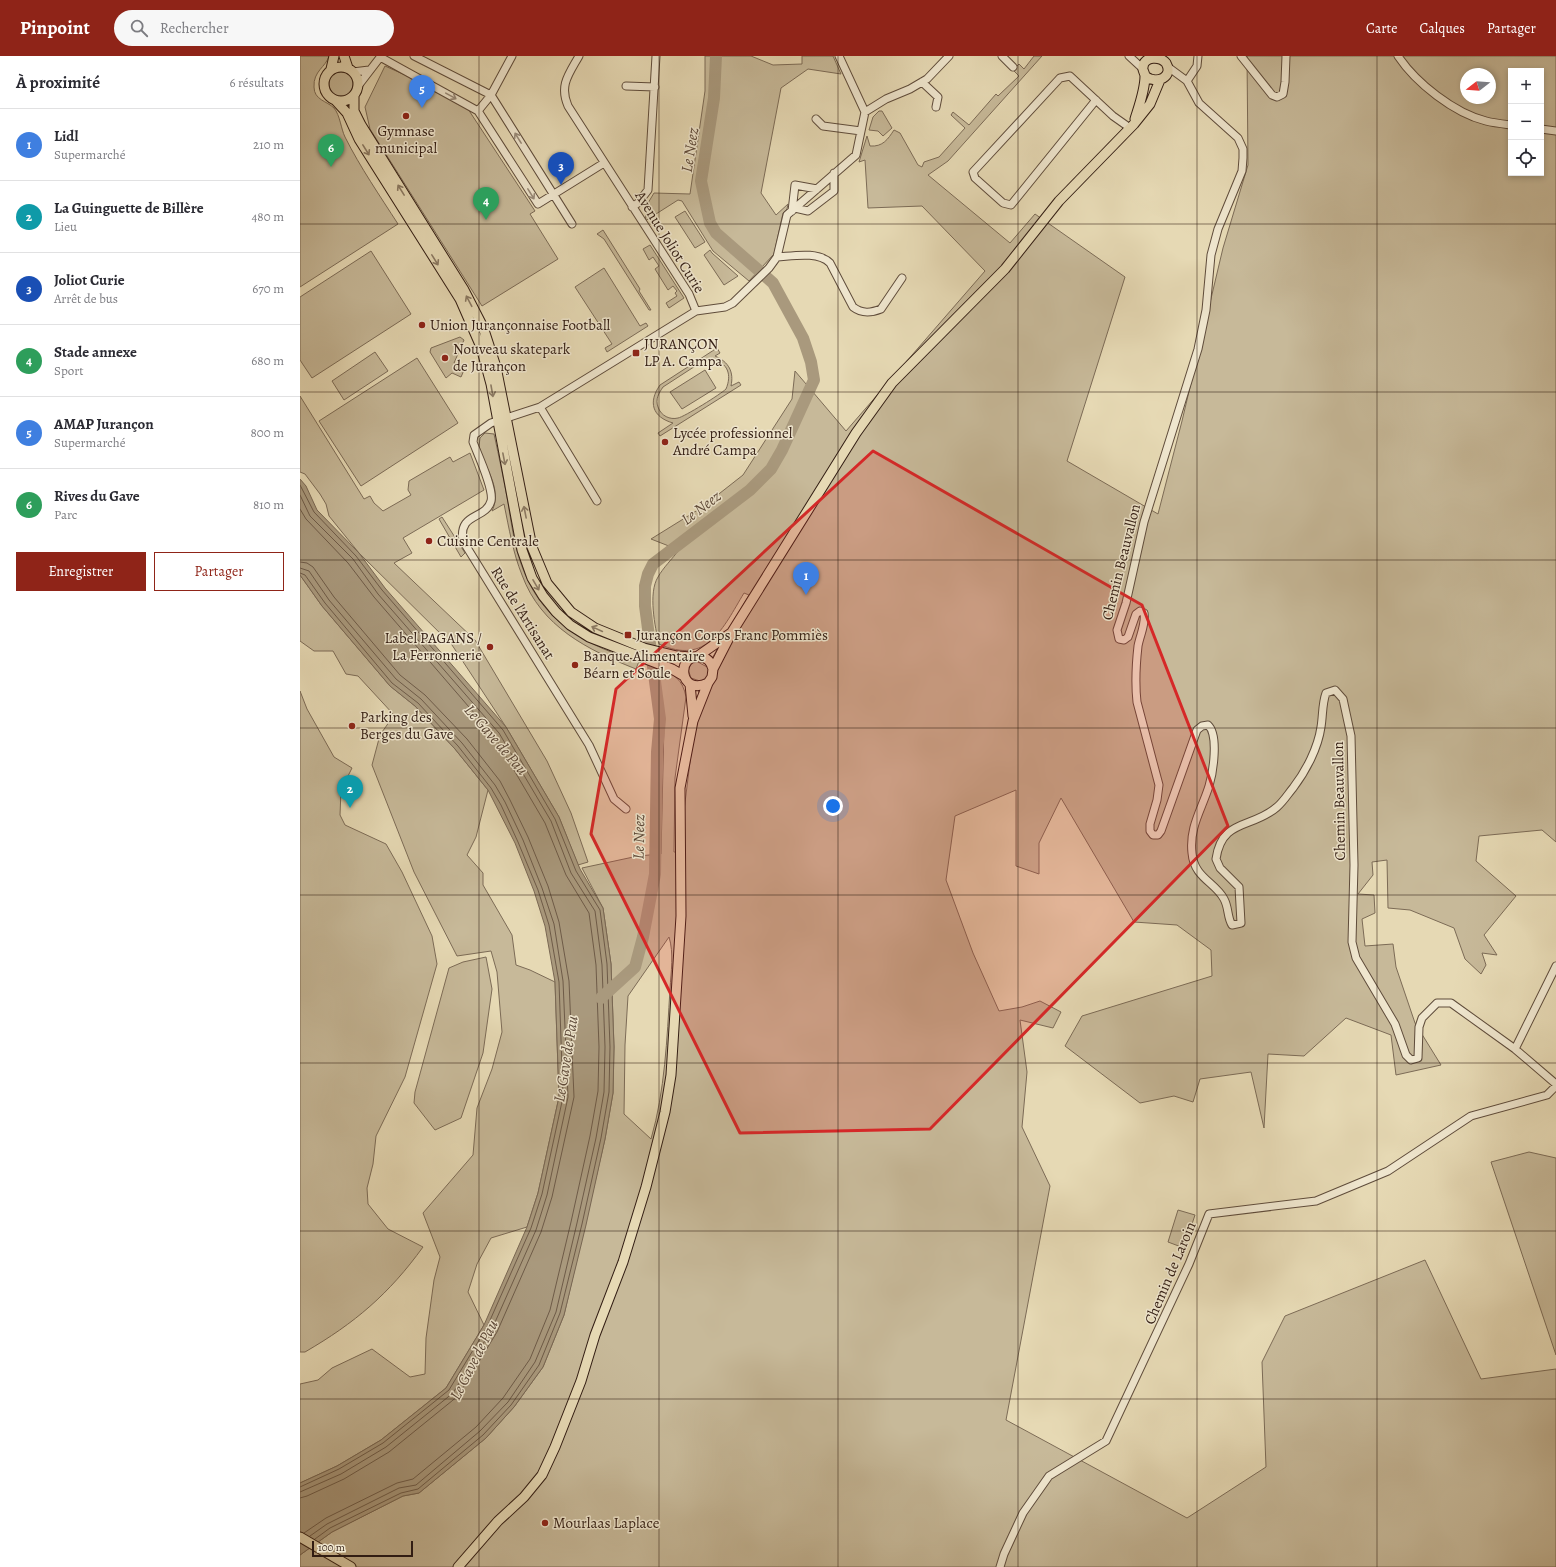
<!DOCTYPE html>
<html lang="fr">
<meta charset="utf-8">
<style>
:root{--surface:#fff;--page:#f7f7f7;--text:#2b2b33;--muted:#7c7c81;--line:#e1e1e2;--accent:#8f2418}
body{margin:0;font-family:Alegreya,serif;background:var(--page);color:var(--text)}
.controls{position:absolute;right:12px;top:12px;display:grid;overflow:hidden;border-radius:0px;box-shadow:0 2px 6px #0003}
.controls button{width:36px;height:36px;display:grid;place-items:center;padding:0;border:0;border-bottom:1px solid var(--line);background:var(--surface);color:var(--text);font:20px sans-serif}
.compass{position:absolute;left:1160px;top:12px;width:36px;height:36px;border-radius:50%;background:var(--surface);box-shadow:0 2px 6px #0003;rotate:253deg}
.scale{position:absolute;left:12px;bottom:10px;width:101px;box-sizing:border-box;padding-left:4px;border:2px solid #321d13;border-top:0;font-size:11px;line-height:14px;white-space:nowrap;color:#321d13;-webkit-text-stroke:3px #efe6ce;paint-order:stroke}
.you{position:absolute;left:533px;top:750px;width:14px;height:14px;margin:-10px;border:3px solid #fff;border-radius:50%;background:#1a73e8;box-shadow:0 0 0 6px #1a73e833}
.badge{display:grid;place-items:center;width:26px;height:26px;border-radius:50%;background:var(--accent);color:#fff;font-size:13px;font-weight:700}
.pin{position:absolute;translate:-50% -33px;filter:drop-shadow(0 1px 2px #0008)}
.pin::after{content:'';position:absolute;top:21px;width:14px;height:12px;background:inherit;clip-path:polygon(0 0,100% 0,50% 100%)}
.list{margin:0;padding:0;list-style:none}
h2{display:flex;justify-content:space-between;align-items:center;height:52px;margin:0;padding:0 16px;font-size:17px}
h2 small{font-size:13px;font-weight:400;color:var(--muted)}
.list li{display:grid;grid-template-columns:26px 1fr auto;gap:12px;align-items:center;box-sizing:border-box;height:72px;padding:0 16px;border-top:1px solid var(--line)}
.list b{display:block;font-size:15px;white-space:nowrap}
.list p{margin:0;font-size:13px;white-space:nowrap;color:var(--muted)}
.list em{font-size:13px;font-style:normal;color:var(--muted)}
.actions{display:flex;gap:8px;padding:12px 16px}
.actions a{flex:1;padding:9px 0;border:1px solid var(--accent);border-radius:0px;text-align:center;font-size:14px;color:var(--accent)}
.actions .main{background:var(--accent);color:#fff}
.icon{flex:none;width:22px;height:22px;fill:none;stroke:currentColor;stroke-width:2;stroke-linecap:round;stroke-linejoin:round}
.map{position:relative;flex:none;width:1256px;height:1511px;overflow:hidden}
header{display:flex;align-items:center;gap:24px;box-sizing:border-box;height:56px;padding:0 20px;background:var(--accent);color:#fff}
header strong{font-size:19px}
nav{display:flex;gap:22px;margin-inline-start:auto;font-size:14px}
.search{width:280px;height:36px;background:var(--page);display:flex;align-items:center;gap:10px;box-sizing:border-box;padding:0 14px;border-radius:22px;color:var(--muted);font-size:15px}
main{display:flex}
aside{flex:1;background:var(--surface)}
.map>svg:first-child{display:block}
.green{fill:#c7b999;stroke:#7c6b56;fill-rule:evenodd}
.water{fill:#a9997d;stroke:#796753}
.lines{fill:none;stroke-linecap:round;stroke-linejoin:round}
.shore{stroke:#6e5b48;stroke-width:1}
.river{stroke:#a9997d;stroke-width:12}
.minor-casing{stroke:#5f4c3b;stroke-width:9}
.major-casing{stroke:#321d13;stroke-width:11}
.minor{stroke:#efe6ce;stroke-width:7}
.major{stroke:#e6d9b4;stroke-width:9}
.oneway{stroke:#9a8c7a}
.oneway2{stroke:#8c7b64}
.marked{fill:#d62828;fill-opacity:0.2;stroke:#d62828;stroke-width:3;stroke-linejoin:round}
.grid{fill:none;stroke:#321d13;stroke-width:1;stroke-opacity:0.55}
.poi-dot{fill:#8f2418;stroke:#efe6ce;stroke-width:1.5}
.labels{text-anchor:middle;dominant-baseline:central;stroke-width:3;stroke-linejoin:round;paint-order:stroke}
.poi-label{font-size:15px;fill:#321d13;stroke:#efe6ce;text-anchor:start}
.street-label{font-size:15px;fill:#321d13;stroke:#efe6ce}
.water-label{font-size:16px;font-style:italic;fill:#5c4838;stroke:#efe6ce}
</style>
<header>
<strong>Pinpoint</strong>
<div class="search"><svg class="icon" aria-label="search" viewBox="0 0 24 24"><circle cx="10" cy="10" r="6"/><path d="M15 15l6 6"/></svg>Rechercher</div>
<nav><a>Carte</a><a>Calques</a><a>Partager</a></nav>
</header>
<main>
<aside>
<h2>À proximité<small>6 résultats</small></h2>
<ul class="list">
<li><span class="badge" style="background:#3f7fe0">1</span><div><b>Lidl</b><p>Supermarché</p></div><em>210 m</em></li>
<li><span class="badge" style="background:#0f9aa8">2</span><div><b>La Guinguette de Billère</b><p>Lieu</p></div><em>480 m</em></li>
<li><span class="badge" style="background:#1a4fb4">3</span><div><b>Joliot Curie</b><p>Arrêt de bus</p></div><em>670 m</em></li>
<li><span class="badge" style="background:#2e9e5b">4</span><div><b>Stade annexe</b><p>Sport</p></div><em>680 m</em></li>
<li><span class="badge" style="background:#3f7fe0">5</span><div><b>AMAP Jurançon</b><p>Supermarché</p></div><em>800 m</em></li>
<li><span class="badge" style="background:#2e9e5b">6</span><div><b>Rives du Gave</b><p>Parc</p></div><em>810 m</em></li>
</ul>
<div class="actions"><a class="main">Enregistrer</a><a>Partager</a></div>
</aside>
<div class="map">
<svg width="1256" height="1511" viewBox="0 0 1256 1511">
<rect width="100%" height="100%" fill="#e6d9b4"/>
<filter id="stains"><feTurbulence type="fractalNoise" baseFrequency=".005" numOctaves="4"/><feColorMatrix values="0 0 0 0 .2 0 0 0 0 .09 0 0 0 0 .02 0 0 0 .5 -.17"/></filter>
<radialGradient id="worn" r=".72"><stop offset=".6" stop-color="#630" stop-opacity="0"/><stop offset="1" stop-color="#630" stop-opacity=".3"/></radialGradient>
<path class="green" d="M0,0H29C26,11 13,15 14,31C14,44 27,45 34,52C40,59 41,73 45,81C60,111 80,140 98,168L0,231Z
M405,0H451L473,9L502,8V0H533L541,18L508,13L481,32L461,137L476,159L488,148L487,153L483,157L474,198L449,225L413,195L382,145L378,144L345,165L348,147L354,137L390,138L405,35Z
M734,0H742L648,105L628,119L710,187L735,158L825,221L767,405L858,458L882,365L923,192L948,109L947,0H1256V786L1242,774L1179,780L1176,805L1216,840L1184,879L1197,899L1182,897L1186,909L1181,918L1165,903L1154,872L1110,854L1088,852L1087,804L1072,806L1073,819L1058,838L1074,839L1075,857L1062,863L1065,890L1093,888L1096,911L1115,967L1141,1009L1096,1019L1091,979L1046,962L1004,1000L968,998L964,1072L951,1016L900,1023L893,1046L874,1040L840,1047L765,990L782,960L912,920L911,894L877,869L834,866L761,742L739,787V818L716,810V734L655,760L646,824L673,897L699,955L722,951L740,945L761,956L753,972L720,964L727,1016L722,1071L750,1130L706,1364L887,1462L966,1411L962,1306L985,1260L1125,1204L1181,1323L1256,1313V1511H0V1499L32,1476L103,1440L119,1437L186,1382L214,1351L243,1311L264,1259L305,1083L313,1037L314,991L311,908L303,852L282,812L338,800L361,798L364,667L357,612C374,617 383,624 386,641L375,722L374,796H381L382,771L400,625L391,622L388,613L392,607L398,606L407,611L449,539L444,537C423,572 407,610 359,588C355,571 348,537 358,521C363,512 372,503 379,494L351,483L401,452L443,419L492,343L495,315L546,375L685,215L622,150L568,152L565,104L559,106L567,80L570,90C583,91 588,83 594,74L600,77L618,109L622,111L624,106L639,101L665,72L651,59L653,56L669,69L696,38L698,40L719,20L713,14L719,8L724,13ZM1211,15H1241V117H1211ZM1166,18H1190V42H1166ZM369,881C374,897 371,916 370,933C367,982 365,1035 351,1083L324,1058L325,989L328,940Z
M85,10L112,22L168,53L235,155L230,158L258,203L182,250L70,73L65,51Z
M29 28a12 12 0 1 1 24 0a12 12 0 1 1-24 0Z
M579,55H582L592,72L583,80L578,75L569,74L573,61Z
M385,155L405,186L395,192L375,161Z
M303,174L340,233L339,235L351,254H349L304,183L297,178Z
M350,189L384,242L369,252L366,247L377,240L375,237L377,235L373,230L368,234L355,213L359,210L353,201L349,204L343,193Z
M410,194L412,197L438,220L424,229L404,199Z
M71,195L111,258L12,322L0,304V241Z
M304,212L340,270L346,267L348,270L307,296L305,292L312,288L275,231Z
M160,281L164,284L154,307L165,312L161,321L152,317L146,322L130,296L131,292Z
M417,292L420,297L415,300C429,306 434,316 431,330L439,326L441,329L360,380L358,377L373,367C352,361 348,346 360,329ZM412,304C428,306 432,319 426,333C421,338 384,361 378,362C370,364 361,360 358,351C355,343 359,337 363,331L403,305Z
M75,296L88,315L44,344L32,325Z
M117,302L158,367L61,430L19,365Z
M405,314L416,332L382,353L370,336Z
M0,340L64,443L70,440L74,447L83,455L111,439L108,434L109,425L150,401L153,406L170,397L184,434L103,482L112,497L94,507L175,584L247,705L271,757L288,806L278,809L259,761L206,671L152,589L59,497L29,460L26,448L20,438L5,418L0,416Z
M185,377L194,378C199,401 204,424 208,447C212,471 215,495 225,518C245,567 290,592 339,605L336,613C288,594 241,571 222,519C213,497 209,472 204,448L192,455C203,432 184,412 179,390L180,382Z
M142,461L165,497L161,501L139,463Z
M0,519L22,550L90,630L115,650L155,693L188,734L176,781L167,799L183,817V829L212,879L216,909L230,914L255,926L259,1041L238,1137L227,1171L191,1182L177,1208L168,1236L184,1269L146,1332L81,1384L37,1410L0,1427V1328L18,1324L32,1312L72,1293L110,1321L125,1318L126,1282L134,1224L140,1201L123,1157L173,1099L177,1052L192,1013L202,976L197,916L191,895L157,900L114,816L72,709L80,679L94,659L58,620L46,618L33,595H14L0,585Z
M0,635L7,653L34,701L52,712L41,734L40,759L45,769L86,788L102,816L132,880L137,908L105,1021L76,1080L73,1108L67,1132L68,1148L88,1173L123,1191C89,1238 55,1267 5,1296H0Z
M186,901L192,933L183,997L161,1062L135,1074L114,1047L115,1036L149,912L163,906Z
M1229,1096L1256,1102V1299L1191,1106Z
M878,1154L895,1159L884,1192L868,1186Z"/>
<path class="water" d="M0,423L6,430L17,454L59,497L85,532L206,671L259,761L280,813L303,852L311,908L314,991L313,1037L305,1083L286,1169L264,1259L243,1311L214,1351L186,1382L119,1437L103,1440L32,1476L0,1499V1427L37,1410L81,1384L146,1332L184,1269L227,1171L238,1137L259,1041L255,926L245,870L234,835L215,787L188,734L155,693L115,650L90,630L22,550L0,519Z"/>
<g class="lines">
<path class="shore" d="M0,429L14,456L56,500L82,534L203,674L255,763L276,815L300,854L307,908L310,991L309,1036L301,1082L282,1168L260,1257L239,1309L211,1349L183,1379L118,1433L101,1437L30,1472L15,1483
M0,439L10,460L53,503L78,538L199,677L251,765L271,817L295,855L302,909L305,991L304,1036L296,1082L277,1167L256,1256L235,1306L208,1346L180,1375L116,1429L99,1432L27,1468L10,1480
M0,453L6,463L48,507L74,541L194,680L245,767L266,819L289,857L296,909L299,991L298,1035L290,1080L271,1166L250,1254L230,1303L203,1342L176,1371L113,1423L97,1427L26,1462L4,1477
M0,506L7,507L13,511L34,541L100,619L125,639L167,683L200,725L210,744L228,781L248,830L259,866L269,925L274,1041L252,1141L241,1176L197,1276L158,1340L89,1396L44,1423L7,1440L0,1442
M0,512L9,515L29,544L96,623L121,643L162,687L195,729L205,746L223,784L242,832L254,868L263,925L268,1041L247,1139L236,1174L192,1273L153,1337L86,1391L41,1418L0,1436
M0,517L5,519L25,547L92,627L118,647L158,690L191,732L201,749L218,786L238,834L249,869L259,926L263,1041L242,1138L231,1172L187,1271L149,1334L83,1387L39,1413L0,1431"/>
<path class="river" d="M301,942L335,911L343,881L355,818L357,696L360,663L345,550V530L348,518L353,508L450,434L471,413L482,394L514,324L511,306L503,282L473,227L416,177L410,167L401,125L414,42L416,0"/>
<defs>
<path id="minor" d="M114,0L191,39L272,168
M279,0C269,18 259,29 268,50L389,238L396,255
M539,0L565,56
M702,0L713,11
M829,0L842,12
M941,0L972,39L977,41L983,38L985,26L986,0
M1098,0C1116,27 1154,57 1186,65C1194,67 1203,68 1211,69
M80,1L178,55L238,148L304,107
M868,11L887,25L899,47L938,82L943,93V102L942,115L918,173L911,199L906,254L898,293L844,466L826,547L817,574L819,583L824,584L828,581L836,558L840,555L844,557C846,568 840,579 838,590C836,608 835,628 837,646L859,729L857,744L850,768V775L853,779H858L861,775L897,674L902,670L908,669C919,679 913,717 909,730C902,753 889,771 892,797C894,822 915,826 924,843C929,852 927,861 932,869L941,867L939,831L920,812L916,803C922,762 952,773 977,751C983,746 988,738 993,732C1006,715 1018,692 1021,671C1023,659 1022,648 1026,637L1035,634L1043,643L1051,680L1054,809L1052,886L1056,902L1095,968L1106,999L1111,1004L1118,1002L1119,971L1122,962L1137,947H1151L1215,993L1256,1028
M53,16L69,14
M887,25L897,10L898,0
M622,26L638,41L636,51
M58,30L81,0
M326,30L355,31
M796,44L711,149L703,147L675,122L673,116L760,22L770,20L813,60L830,72
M178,55L191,39L212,0
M516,63L523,70L561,75
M1241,73L1256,75
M332,151L338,147L348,134L356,0
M495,152L508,155L534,135V117
M492,155L495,129L517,133
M477,201C493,200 518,195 530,207L553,251C562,258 571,257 581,253L602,222
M240,351L297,445
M326,753L314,743L289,689L163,485C158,456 186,464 191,445C194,433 178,399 173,386L174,379L191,367L240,351L396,255L425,251L433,247L469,212L477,201L487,159L556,99L565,56L586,43L610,33L627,23L649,0
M1215,993L1256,910
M700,1511L704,1498L723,1457L749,1420L806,1385L889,1208L909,1158L1016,1145L1088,1115L1171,1060L1247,1039L1256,1030"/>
<path id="major" d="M44,0L48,12
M24 28a17 17 0 1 1 34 0a17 17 0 1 1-34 0Z
M31,13L34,0
M54,40V55L61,69L164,234L183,271L196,311L232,491L247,527L271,556L295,572L344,592L377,600L392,601
M36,45L47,57L59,83L160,243L181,291L191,328L222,494L232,522L243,540L256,556L270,569L289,581L372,613L384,620
M835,63C839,50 845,34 845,20C845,17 842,14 843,11C844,0 860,0 866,7C874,21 857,29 845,20
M398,600L431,577
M408,627C378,641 376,596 401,601C408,602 411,606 413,613
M390,628L393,660
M0,1481L51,1511
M158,1511L198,1465L224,1441L242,1419L255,1391L281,1325L295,1279L323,1206L346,1131L365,1056L371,1019L381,860L380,732L393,665L408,627L412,621L413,613L432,576L556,377L592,327L705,213L759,145L834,68L850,48L860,24"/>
</defs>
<use href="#minor" class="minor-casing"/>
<use href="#major" class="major-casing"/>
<use href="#minor" class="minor"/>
<use href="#major" class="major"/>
</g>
<defs><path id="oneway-shaft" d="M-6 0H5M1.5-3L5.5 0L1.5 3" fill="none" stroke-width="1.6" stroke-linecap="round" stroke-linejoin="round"/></defs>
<g class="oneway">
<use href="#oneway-shaft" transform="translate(151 40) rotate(29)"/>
<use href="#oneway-shaft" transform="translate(218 82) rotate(-122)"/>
<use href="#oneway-shaft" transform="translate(231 138) rotate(58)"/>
</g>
<g class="oneway2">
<use href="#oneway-shaft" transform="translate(66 94) rotate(58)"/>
<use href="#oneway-shaft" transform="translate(101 134) rotate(-122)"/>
<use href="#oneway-shaft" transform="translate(135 204) rotate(58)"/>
<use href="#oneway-shaft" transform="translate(169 245) rotate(-118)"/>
<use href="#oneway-shaft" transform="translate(192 335) rotate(80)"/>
<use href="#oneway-shaft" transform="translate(204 403) rotate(79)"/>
<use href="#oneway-shaft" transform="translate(225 456) rotate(-101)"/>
<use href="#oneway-shaft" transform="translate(236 529) rotate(60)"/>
<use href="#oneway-shaft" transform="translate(297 573) rotate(-155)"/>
</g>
<path class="marked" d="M573,395L842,549L928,770L630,1073L440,1077L291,778L316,633Z"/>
<path class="grid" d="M179,0V1511M359,0V1511M538,0V1511M718,0V1511M897,0V1511M1077,0V1511M0,168H1256M0,336H1256M0,504H1256M0,672H1256M0,839H1256M0,1007H1256M0,1175H1256M0,1343H1256"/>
<g class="poi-dot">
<circle cx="106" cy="60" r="4"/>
<circle cx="122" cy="269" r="4"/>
<rect x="332" y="293" width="8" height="8" rx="2"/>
<circle cx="145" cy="302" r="4"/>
<circle cx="365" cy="386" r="4"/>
<circle cx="129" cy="485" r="4"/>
<rect x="324" y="575" width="8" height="8" rx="2"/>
<circle cx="190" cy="591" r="4"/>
<circle cx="275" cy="609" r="4"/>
<circle cx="52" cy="670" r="4"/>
<circle cx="245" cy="1467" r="4"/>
</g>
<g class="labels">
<g class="poi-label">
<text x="106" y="75" text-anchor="middle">Gymnase<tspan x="106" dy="17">municipal</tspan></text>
<text x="130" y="269">Union Jurançonnaise Football</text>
<text x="344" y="288">JURANÇON<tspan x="344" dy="17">LP A. Campa</tspan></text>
<text x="153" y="293">Nouveau skatepark<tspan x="153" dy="17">de Jurançon</tspan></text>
<text x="373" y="377">Lycée professionnel<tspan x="373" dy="17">André Campa</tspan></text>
<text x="137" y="485">Cuisine Centrale</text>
<text x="336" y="579">Jurançon Corps Franc Pommiès</text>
<text x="182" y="582" text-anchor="end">Label PAGANS /<tspan x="182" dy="17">La Ferronnerie</tspan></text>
<text x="283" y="600">Banque Alimentaire<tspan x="283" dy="17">Béarn et Soule</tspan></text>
<text x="60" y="661">Parking des<tspan x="60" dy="17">Berges du Gave</tspan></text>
<text x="253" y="1467">Mourlaas Laplace</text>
</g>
<g class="street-label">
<text transform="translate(370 186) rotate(58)">Avenue Joliot Curie</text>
<text transform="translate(821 506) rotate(-76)">Chemin Beauvallon</text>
<text transform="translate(223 557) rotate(58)">Rue de l'Artisanat</text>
<text transform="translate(1039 745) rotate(-91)">Chemin Beauvallon</text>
<text transform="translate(870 1217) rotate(-67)">Chemin de Laroin</text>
</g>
<g class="water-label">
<text transform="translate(390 94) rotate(-81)">Le Neez</text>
<text transform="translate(401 452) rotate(-37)">Le Neez</text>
<text transform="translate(196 684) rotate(49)">Le Gave de Pau</text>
<text transform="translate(339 781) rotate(-89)">Le Neez</text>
<text transform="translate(266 1003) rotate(-81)">Le Gave de Pau</text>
<text transform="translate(174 1304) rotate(-63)">Le Gave de Pau</text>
</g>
</g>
<rect width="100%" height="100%" filter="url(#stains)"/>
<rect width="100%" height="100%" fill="url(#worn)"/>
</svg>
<div class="controls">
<button>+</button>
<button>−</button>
<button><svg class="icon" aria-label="locate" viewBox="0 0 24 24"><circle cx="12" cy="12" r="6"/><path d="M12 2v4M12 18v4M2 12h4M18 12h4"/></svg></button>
</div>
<svg class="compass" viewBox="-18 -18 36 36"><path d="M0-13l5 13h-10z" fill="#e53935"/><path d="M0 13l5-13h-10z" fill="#7c7c81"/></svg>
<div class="scale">100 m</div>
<div class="you"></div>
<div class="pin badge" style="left:506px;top:539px;background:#3f7fe0">1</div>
<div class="pin badge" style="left:50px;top:752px;background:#0f9aa8">2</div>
<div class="pin badge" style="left:261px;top:129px;background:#1a4fb4">3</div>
<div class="pin badge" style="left:186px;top:164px;background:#2e9e5b">4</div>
<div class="pin badge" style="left:122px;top:52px;background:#3f7fe0">5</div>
<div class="pin badge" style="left:31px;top:111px;background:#2e9e5b">6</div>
</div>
</main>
